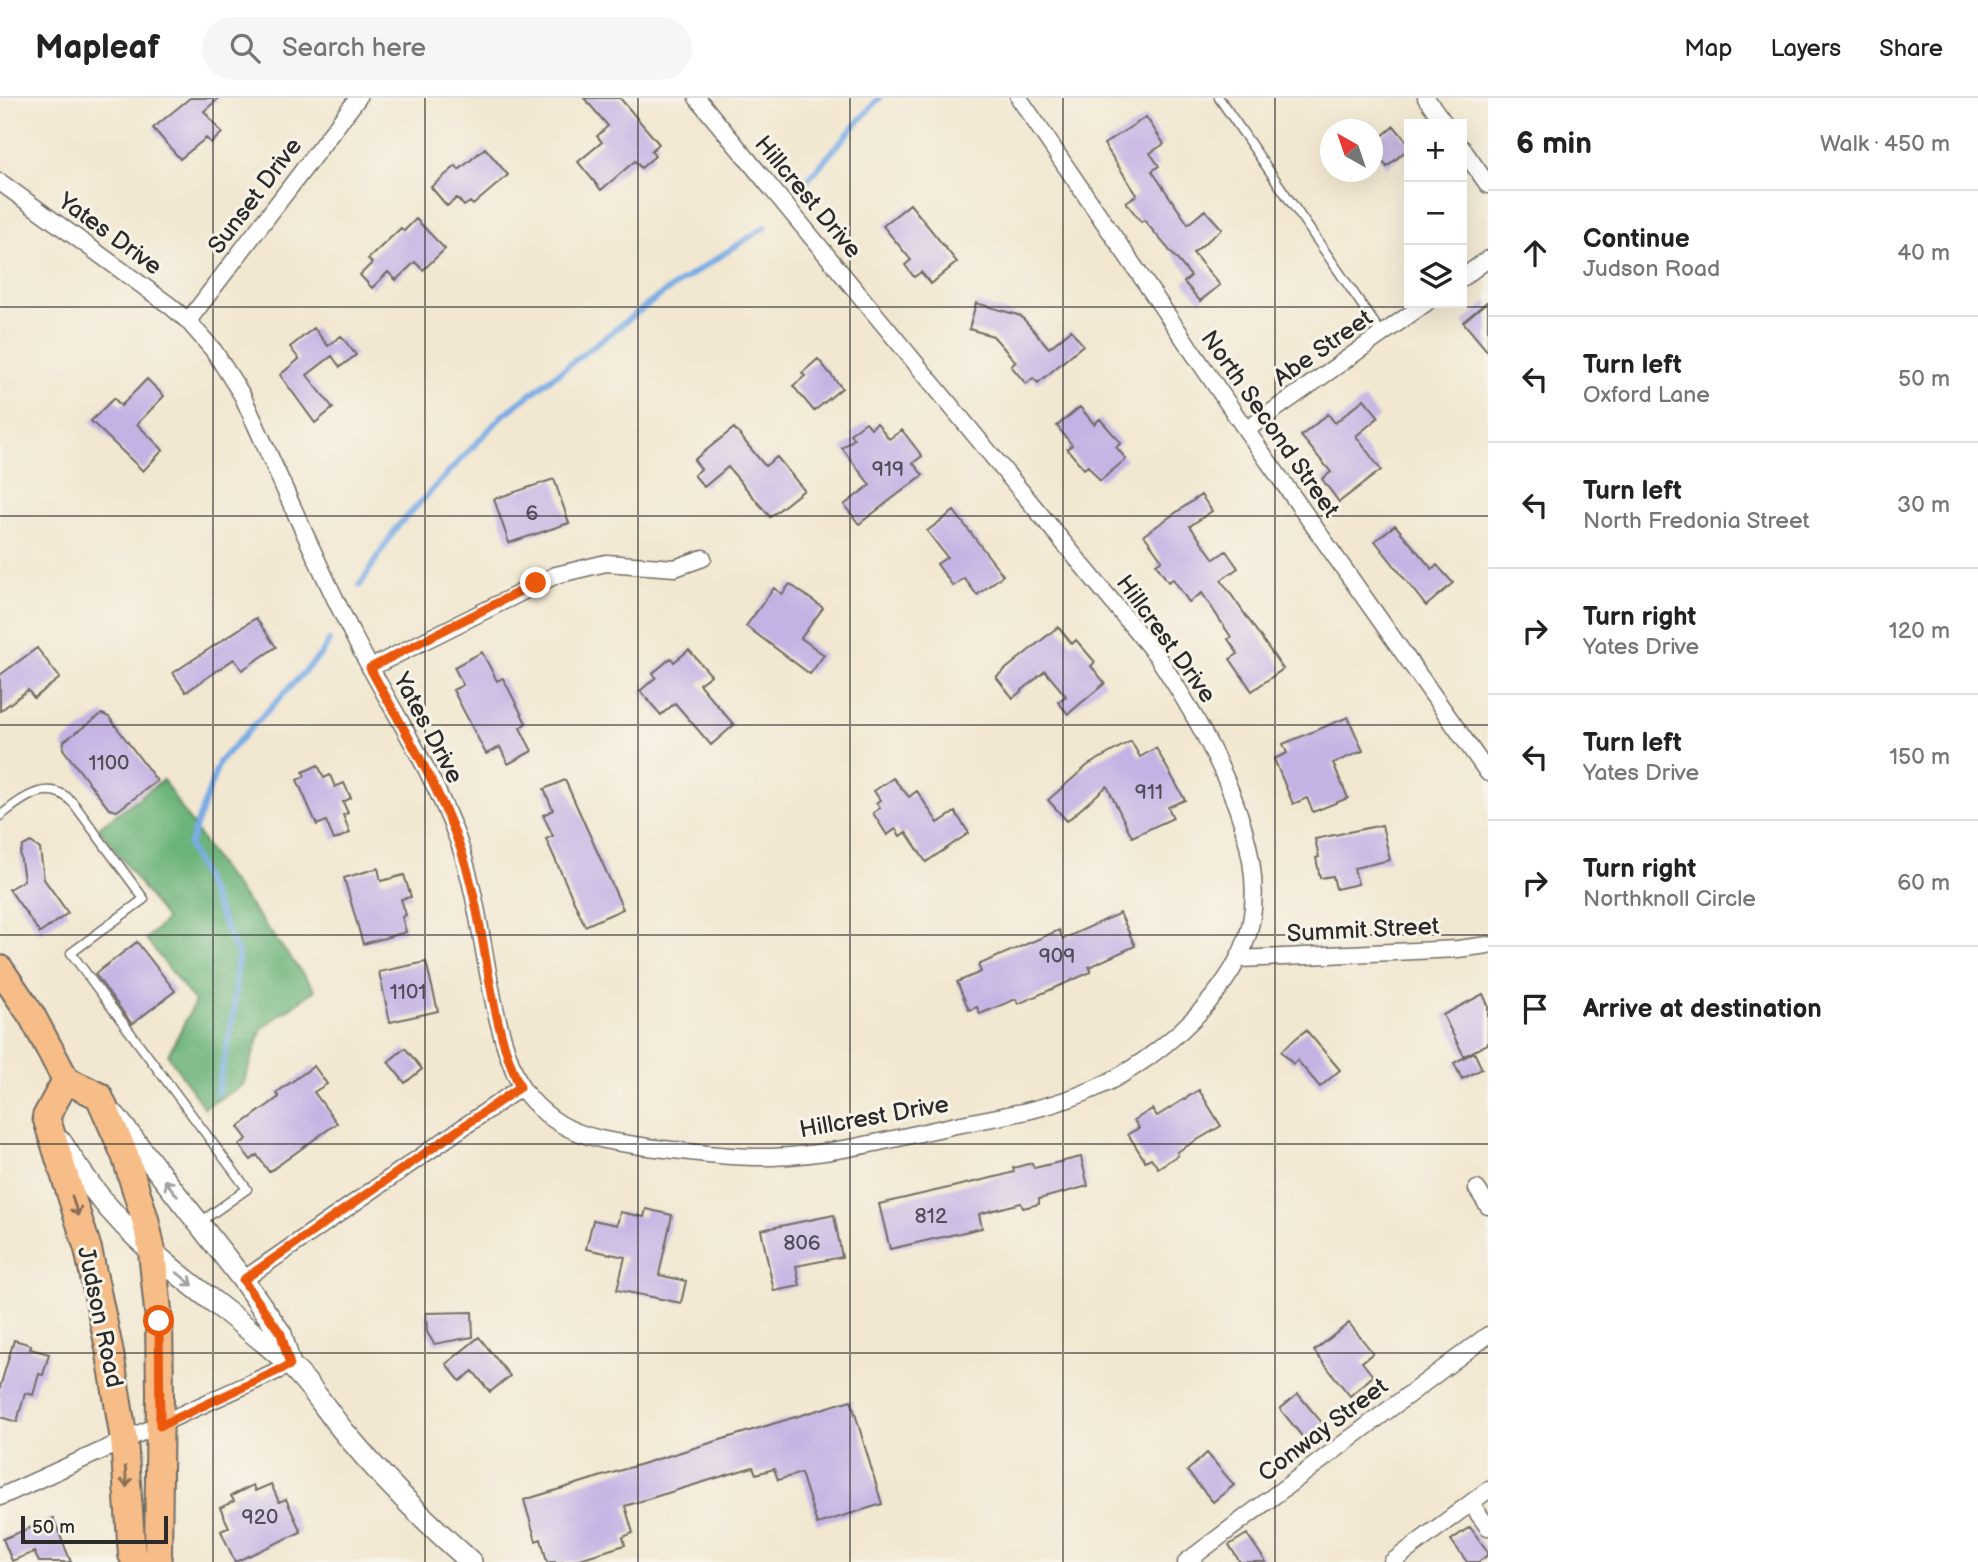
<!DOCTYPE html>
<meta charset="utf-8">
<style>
:root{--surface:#fff;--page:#f6f6f6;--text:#222;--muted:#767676;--line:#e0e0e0}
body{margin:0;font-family:"Balsamiq Sans",sans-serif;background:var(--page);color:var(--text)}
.controls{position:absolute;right:21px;top:21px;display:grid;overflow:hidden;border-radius:0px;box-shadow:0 7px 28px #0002}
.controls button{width:63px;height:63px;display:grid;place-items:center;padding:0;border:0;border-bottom:2px solid var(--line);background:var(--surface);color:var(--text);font:35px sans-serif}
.compass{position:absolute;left:1320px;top:21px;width:63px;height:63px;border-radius:50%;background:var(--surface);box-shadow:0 7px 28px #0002;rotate:320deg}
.scale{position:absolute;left:21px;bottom:18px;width:147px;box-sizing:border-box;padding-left:7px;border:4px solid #2b2b2b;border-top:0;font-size:19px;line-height:24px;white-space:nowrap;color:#2b2b2b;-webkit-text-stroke:5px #f7f3e8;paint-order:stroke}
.stop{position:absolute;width:21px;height:21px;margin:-16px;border:5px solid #ea580c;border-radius:50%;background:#fff}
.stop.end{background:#ea580c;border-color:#fff;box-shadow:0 2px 7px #0008}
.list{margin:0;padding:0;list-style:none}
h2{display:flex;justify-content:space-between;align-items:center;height:91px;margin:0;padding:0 28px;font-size:30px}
h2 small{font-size:23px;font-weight:400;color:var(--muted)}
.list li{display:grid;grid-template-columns:46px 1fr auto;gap:21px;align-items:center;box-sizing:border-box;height:126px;padding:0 28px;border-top:2px solid var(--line)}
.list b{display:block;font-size:26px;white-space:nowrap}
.list p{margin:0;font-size:23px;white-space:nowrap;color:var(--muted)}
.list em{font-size:23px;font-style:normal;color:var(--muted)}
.icon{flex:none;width:38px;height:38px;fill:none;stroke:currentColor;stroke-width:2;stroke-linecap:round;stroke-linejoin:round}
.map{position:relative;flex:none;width:1488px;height:1464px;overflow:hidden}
header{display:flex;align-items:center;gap:42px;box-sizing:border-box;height:98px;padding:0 35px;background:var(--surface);border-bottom:2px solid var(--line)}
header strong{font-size:33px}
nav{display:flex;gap:38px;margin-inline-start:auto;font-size:24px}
.search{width:490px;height:63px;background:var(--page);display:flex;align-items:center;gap:18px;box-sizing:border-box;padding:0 24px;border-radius:38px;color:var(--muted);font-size:26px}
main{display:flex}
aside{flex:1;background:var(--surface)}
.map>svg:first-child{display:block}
.forest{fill:#6cb47a;stroke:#4c7052;stroke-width:2}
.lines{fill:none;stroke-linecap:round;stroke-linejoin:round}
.stream{stroke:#78ace5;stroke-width:6}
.building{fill:#c4b2e4}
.service-casing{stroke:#716d65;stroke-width:11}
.minor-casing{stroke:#716d65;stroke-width:19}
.tertiary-casing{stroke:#716d65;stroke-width:24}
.primary-casing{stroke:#716d65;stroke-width:30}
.service{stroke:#fff;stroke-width:8}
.minor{stroke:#fff;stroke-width:16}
.tertiary{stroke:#fff;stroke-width:21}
.primary{stroke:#f7bd88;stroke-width:26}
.oneway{stroke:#a0a0a0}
.oneway2{stroke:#876d55}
.route{stroke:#ea580c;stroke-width:9}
.grid{fill:none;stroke:#2b2b2b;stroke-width:2;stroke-opacity:0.55}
.labels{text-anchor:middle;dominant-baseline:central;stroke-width:6;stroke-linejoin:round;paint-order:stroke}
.number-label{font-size:21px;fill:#514d59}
.street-label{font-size:24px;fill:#2b2b2b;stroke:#f7f3e8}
</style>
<header>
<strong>Mapleaf</strong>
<div class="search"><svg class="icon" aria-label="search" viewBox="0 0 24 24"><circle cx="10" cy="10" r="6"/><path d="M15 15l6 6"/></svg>Search here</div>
<nav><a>Map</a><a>Layers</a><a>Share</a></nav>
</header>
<main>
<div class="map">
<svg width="1488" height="1464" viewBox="0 0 1488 1464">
<rect width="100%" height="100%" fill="#f7f3e8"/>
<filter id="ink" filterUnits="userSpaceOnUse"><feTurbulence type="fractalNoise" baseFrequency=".0143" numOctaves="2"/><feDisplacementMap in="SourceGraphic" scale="14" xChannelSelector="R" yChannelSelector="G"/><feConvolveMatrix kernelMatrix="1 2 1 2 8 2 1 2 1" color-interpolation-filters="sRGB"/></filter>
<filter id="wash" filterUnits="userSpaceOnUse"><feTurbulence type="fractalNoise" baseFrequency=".00686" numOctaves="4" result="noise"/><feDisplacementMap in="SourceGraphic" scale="28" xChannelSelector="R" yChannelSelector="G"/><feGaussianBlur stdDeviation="1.57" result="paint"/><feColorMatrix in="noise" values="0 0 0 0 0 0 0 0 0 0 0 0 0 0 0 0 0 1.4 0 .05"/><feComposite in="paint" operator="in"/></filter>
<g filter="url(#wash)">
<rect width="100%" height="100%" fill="#f2e7d0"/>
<path class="forest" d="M163,682L218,766L315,892L262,930L243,987L204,1010L168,957L195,904L146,841L166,822L99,729Z"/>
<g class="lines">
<path class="stream" d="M803,87L879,0
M360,487L396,430L502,318L659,198L765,129
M217,995L233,919L238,856L189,748L219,664L322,555L329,543"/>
</g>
<g id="blocks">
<path class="building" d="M190,0H219L204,13L222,35L211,45L206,40L180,61L153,30Z
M584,0H620L659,46L651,53L655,58L641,70L635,63L601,92L578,64L602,44L597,38L608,28Z
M1146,19L1164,46L1150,55L1159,68L1152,73L1188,126L1205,112L1222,131L1193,155L1220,187L1200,203L1184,184L1191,178L1144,122L1141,124L1126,104L1137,97L1104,46Z
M1394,28L1409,46V50L1387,69L1373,52V46Z
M485,50L508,77L473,107L470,104L464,108L457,100L447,108L431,89L456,68L459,72Z
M910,106L957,164L931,186L921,174L914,179L905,167L911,162L883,128Z
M416,121L445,151L423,172L415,164L396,182L388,174L372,190L360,177L372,165L368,161L401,130L404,133Z
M1488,203V254L1463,224Z
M976,205L1021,218L1049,250L1071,232L1083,247L1038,285L1033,280L1026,286L1011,268L1016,264L993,238L969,231Z
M314,230L328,248L341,238L356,257L340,269L332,258L307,277L333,310L315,325L280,277L299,261L290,249Z
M818,261L842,290L814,313L793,288L805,278L802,275Z
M147,281L164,298L137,326L163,352L143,373L91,323L114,300L121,308Z
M1364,301L1379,319L1356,338L1381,372L1339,404L1322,381L1331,374L1301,338L1328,316L1335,325Z
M1080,309L1094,326L1100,321L1121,345L1116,349L1126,361L1100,383L1088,368L1084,371L1067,351L1072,347L1057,328Z
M866,324L871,330L877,325L889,341L902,332L922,358L913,365L923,377L859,426L844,407L870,387L842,350L854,341L850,336Z
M734,330L765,368L777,359L804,392L770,419L728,369L704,389L694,377L701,371L694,362Z
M554,381L569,425L509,445L494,401Z
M1201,397L1212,413L1190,428L1214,461L1226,453L1238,470L1221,482L1283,571L1252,593L1230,561L1238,556L1228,541L1231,539L1202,495L1189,504L1173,481L1168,484L1156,466L1162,462L1144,437Z
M954,413L1003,477L977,497L964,480L953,488L937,466L947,459L927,433Z
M1395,427L1432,471L1437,467L1453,485L1426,508L1375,443Z
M790,486L823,510L801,540L824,557L810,576L746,528L774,490L782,496Z
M256,520L276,549L242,572L234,561L186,594L173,575Z
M1058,529L1072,546L1076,542L1095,564L1091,568L1105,585L1068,616L1058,604L1066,598L1045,573L1013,600L996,579Z
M37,550L60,580L34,600L28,592L0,613V577Z
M689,552L711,577L699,586L734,627L711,647L675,605L661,617L640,593L656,579L653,575L671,560L674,564Z
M482,554L497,583L503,580L526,625L520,630L532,653L508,666L500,649L486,656L453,592L463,587L454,569Z
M102,616L109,619L157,683L117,713L109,711L63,651L64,643Z
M1348,619L1363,653L1333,665L1348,700L1313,714L1307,700L1293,706L1274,661L1287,655L1283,646Z
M1131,643L1140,659L1156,650L1185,702L1168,709L1173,720L1132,739L1107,688L1067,723L1048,702L1088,667Z
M318,667L324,680L330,677L335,689L344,685L351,700L343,704L348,715L343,717L350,735L334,742L326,723L317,727L297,682L305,678L303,674Z
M893,680L909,699L917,693L938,725L955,714L969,735L926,764L906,734L900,738L896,731L887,737L873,715L880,710L876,705L880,702L874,693Z
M565,682L623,811L585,828L546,741L553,738L543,717L553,712L544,691Z
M1382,727L1390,762L1354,770L1358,786L1336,791L1333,778L1320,780L1316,760L1319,759L1315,741Z
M31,744L40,751L44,781L68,815L40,835L9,791L24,782L20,756L23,748Z
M378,770L381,783L404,777L411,799L401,801L406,817L402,819L406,834L363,846L344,780Z
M1120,815L1135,848L1089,869L1091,874L1018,906L1016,901L980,916L977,909L969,912L957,884L981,874L978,867L1059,832L1063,841Z
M137,844L175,893L132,926L95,876Z
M426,864L438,913L390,924L379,874Z
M1483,896L1488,907V946L1464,958L1443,917Z
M1306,932L1340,972L1320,989L1297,962L1293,966L1281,953Z
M405,950L422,971L405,985L388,964Z
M1474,954L1482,971L1462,981L1454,965Z
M314,968L327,986L314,994L337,1025L269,1074L257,1057L251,1062L239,1047L247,1041L238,1029L279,999L276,995Z
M1199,992L1221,1028L1177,1054L1178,1057L1158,1070L1151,1060L1145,1063L1128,1036L1139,1030L1134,1022L1152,1011L1157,1018Z
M1081,1059L1088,1088L1039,1101V1106L1023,1110L1021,1105L979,1116L982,1130L890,1151L879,1106L1000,1078L1014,1074L1013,1070L1032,1065L1034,1070Z
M646,1111L672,1117L659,1177L686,1183L681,1205L617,1192L625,1159L586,1151L593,1122L617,1127L620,1114L644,1119Z
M834,1117L842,1159L796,1168L800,1188L774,1193L761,1132Z
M472,1214L473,1239L434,1246L427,1234L426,1215Z
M1349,1225L1373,1255L1362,1264L1373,1278L1350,1298L1314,1253Z
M479,1239L510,1278L490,1294L473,1273L460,1283L446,1266Z
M14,1242L31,1247L30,1251L49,1256L43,1277L39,1276L33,1297L25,1295L17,1324L0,1319V1289Z
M1298,1296L1324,1327L1305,1342L1280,1311Z
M851,1302L882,1406L817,1426L801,1375L778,1382L774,1371L756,1376L753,1369L625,1408L633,1435L623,1439L625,1447L570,1464H547L541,1441L536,1443L524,1402Z
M1207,1355L1234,1387L1213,1404L1187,1373Z
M271,1386L279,1404L286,1401L301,1434L235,1464L221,1433L229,1429L220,1410L234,1403L231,1398L253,1387L255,1393Z
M53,1420L71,1464H39L34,1454L12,1463L3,1441Z
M1470,1429L1488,1454V1457L1478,1464H1467L1451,1442Z
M1247,1436L1266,1464H1240L1229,1447Z"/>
</g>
</g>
<g filter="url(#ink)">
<use href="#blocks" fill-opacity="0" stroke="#716d65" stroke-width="2"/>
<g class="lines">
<defs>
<path id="service" d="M1219,0L1382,236
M0,718C23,700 50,678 74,706L144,801L71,855L247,1091L199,1125"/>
<path id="minor" d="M1019,0L1246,332L1488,675
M1426,0L1445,26
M1462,50L1488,87
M0,84L169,207L188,223L214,253L242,297C280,379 315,463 356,543C390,609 433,673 458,742C487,823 484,911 521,989L243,1182
M1462,180L1488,161
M188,223L358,0
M1246,332L1426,205
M370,570L556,477L606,465L675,470L703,460
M1239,861L1458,851L1488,847
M521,989C556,1037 593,1041 648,1049C690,1054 731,1060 772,1059C834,1057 896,1040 956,1027C1004,1018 1054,1010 1098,989C1159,961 1238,892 1251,824C1268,739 1202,626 1157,558L697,0
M1477,1091L1488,1108
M0,1399L290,1267
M1471,1406L1488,1429
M1186,1464L1488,1237
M1392,1464L1488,1392"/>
<path id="tertiary" d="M115,1018L243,1182L281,1236L290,1267
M61,1044C80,1075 100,1102 125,1128C175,1179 236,1217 288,1265C310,1285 326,1312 345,1335C383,1381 426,1424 471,1464"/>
<path id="primary" d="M0,871L32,918L66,982L99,998L125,1057L145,1121L152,1153L159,1223L160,1295L158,1458L154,1464
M66,982L46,1019L88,1151L109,1250L124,1342L132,1457L137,1464"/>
</defs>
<use href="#service" class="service-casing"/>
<use href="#minor" class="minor-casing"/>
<use href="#tertiary" class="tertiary-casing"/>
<use href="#primary" class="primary-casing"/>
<use href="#service" class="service"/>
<use href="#minor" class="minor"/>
<use href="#tertiary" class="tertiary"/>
<use href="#primary" class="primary"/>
</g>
<defs><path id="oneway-shaft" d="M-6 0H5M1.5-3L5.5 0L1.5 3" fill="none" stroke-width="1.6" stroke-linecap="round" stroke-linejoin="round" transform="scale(1.75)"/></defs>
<g class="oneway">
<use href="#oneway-shaft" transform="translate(171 1090) rotate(-128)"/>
<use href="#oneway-shaft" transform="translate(185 1181) rotate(39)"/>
</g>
<g class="oneway2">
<use href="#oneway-shaft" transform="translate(75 1108) rotate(73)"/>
<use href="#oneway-shaft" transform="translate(126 1379) rotate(86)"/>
</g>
</g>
<g class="lines" filter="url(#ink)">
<path class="route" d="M159,1223L160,1328L290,1267L281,1236L243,1182L520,989C488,920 488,844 467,771C447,700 405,635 370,570L536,485"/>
</g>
<path class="grid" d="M213,0V1464M425,0V1464M638,0V1464M850,0V1464M1063,0V1464M1275,0V1464M0,209H1488M0,418H1488M0,627H1488M0,837H1488M0,1046H1488M0,1255H1488"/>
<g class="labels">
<g class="number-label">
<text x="888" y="371">919</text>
<text x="532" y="415">6</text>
<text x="109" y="665">1100</text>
<text x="1149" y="694">911</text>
<text x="1057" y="858">909</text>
<text x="408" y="894">1101</text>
<text x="931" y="1118">812</text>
<text x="802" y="1145">806</text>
<text x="260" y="1419">920</text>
</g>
<g class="street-label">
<text transform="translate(255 98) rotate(-53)">Sunset Drive</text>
<text transform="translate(808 99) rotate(50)">Hillcrest Drive</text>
<text transform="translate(110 136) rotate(36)">Yates Drive</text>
<text transform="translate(1323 250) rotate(-35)">Abe Street</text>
<text transform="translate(1270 326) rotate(55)">North Second Street</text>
<text transform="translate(1166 541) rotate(54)">Hillcrest Drive</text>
<text transform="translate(428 630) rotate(62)">Yates Drive</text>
<text transform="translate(1363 832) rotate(-3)">Summit Street</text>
<text transform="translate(874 1019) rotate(-10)">Hillcrest Drive</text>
<text transform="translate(100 1219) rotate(78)">Judson Road</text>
<text transform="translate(1323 1332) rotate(-37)">Conway Street</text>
</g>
</g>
</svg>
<div class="controls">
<button>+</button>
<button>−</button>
<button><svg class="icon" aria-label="layers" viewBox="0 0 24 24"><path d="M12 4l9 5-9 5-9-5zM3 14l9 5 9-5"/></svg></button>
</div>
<svg class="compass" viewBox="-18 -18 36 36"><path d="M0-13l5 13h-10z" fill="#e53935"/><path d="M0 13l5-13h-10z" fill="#767676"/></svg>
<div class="scale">50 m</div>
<div class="stop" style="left:159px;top:1223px"></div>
<div class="stop end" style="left:536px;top:485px"></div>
</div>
<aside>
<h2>6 min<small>Walk · 450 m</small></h2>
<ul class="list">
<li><svg class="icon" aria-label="ahead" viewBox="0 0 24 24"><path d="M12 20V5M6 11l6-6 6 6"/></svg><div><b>Continue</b><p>Judson Road</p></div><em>40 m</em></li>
<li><svg class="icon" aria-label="left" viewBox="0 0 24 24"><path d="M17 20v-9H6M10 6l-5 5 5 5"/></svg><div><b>Turn left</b><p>Oxford Lane</p></div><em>50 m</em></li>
<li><svg class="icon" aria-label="left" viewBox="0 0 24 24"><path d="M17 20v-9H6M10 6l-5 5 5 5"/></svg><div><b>Turn left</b><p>North Fredonia Street</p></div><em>30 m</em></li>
<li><svg class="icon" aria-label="right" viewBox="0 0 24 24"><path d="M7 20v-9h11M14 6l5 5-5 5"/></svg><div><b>Turn right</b><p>Yates Drive</p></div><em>120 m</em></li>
<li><svg class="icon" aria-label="left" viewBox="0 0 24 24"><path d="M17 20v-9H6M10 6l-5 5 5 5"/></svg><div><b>Turn left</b><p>Yates Drive</p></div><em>150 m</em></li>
<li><svg class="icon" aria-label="right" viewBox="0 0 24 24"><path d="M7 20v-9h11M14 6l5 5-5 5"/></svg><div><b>Turn right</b><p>Northknoll Circle</p></div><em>60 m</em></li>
<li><svg class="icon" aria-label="arrive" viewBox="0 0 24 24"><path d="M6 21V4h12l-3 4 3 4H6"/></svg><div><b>Arrive at destination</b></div></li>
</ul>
</aside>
</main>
